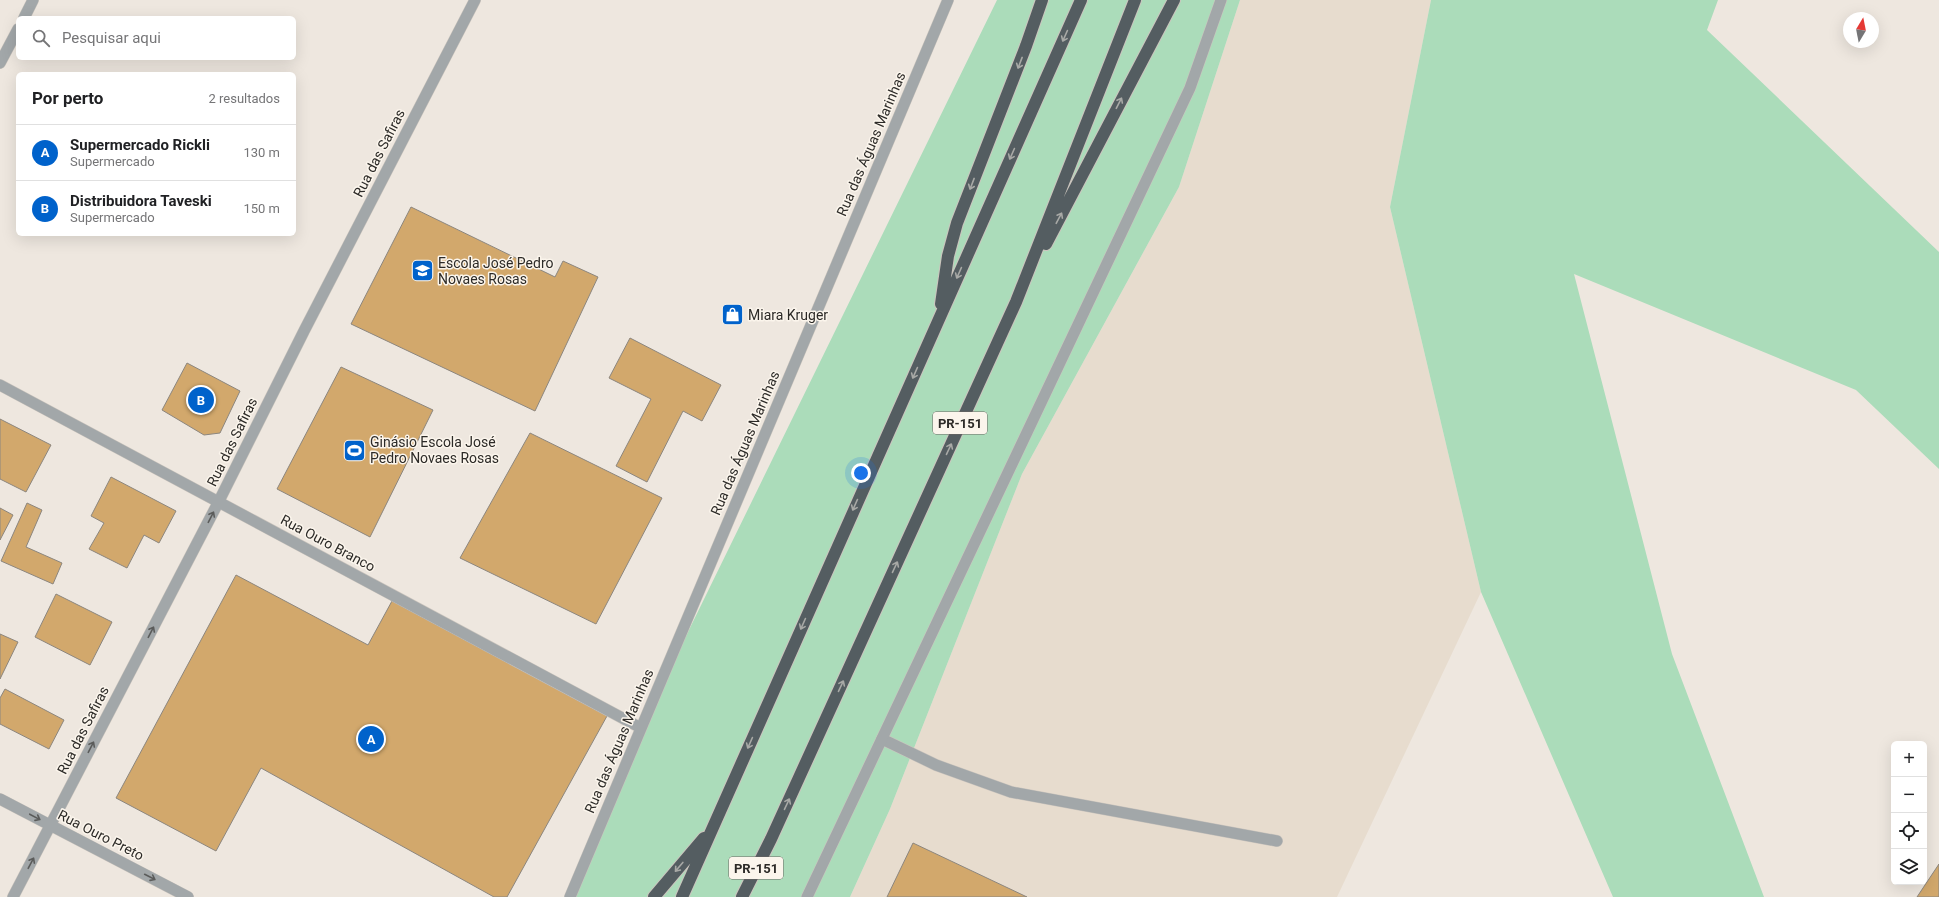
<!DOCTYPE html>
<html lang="pt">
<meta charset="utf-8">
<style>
:root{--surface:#fff;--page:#f6f6f6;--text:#202124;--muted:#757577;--line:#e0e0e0;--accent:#0062cb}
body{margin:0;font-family:Roboto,sans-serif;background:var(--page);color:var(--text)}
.controls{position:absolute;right:12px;bottom:12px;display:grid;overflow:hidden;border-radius:6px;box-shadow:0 4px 16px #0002}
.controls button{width:36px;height:36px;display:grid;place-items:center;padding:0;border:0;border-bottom:1px solid var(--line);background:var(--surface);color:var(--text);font:20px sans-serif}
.compass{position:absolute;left:1843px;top:12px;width:36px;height:36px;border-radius:50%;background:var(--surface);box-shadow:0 4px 16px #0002;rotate:10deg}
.you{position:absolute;left:861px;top:473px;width:14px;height:14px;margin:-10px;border:3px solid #fff;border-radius:50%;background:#1a73e8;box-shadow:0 0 0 6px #1a73e833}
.badge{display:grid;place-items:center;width:26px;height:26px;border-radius:50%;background:var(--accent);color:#fff;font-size:13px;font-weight:700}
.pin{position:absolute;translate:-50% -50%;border:2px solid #fff;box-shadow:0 1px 4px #0006}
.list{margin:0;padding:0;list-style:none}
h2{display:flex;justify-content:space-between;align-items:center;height:52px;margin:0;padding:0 16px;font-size:17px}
h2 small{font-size:13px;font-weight:400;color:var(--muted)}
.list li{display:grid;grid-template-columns:26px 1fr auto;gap:12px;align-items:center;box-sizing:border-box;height:56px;padding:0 16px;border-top:1px solid var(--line)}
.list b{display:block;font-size:15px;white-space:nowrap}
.list p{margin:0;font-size:13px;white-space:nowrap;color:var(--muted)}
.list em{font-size:13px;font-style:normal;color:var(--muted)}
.icon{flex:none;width:22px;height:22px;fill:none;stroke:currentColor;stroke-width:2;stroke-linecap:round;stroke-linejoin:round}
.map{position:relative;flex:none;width:1939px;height:897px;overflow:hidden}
.search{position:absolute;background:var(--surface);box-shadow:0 4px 16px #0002;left:16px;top:16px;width:280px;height:44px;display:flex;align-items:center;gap:10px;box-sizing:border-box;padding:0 14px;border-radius:6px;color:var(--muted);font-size:15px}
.panel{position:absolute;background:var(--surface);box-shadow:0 4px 16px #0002;left:16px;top:72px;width:280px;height:164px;border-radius:6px}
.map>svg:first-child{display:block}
.built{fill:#e7dcce}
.green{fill:#abdcba}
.building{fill:#d2a86c;stroke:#8c867e}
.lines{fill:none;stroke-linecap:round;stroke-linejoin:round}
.service-casing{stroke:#cbc5be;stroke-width:12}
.minor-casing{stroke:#cbc5be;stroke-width:12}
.motorway-casing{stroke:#cbc5be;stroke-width:14}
.service{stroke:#a2a7a9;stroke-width:11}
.minor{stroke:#a2a7a9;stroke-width:11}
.motorway{stroke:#545d61;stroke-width:12}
.oneway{stroke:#a8a9a6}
.oneway2{stroke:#5b5c5b}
.labels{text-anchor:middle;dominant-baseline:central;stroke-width:3;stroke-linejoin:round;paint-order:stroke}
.shield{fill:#fbf5ec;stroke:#6a6762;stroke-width:1}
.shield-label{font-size:13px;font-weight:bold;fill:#2c2a27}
.street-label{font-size:14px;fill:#2c2a27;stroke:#fbf5ec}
.poi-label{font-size:14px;fill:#2c2a27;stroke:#fbf5ec;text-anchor:start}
</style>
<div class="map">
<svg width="1939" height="897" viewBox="0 0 1939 897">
<rect width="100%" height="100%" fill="#eee7df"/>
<path class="built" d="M1240,0H1431L1390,207L1481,592L1337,897H850L890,809L1022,474L1179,187Z"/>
<path class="green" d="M997,0H1240L1179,187L1022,474L890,809L850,897H570L641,728Z
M1431,0H1718L1707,30L1939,252V469L1856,390L1574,274L1672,654L1764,897H1613L1481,592L1390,207Z"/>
<path class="building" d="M411,207L555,277L563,261L598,277L535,411L351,324Z
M630,338L721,385L702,421L683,411L647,482L616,466L651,399L609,378Z
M187,363L240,391L220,433L204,435L162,410Z
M341,367L433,410L370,537L277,489Z
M0,419L51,445L26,492L0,479Z
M530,433L662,498L596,624L460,558Z
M111,477L176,511L159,543L144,535L127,568L89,549L104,523L91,516Z
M27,503L42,510L26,547L62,563L53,584L1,561Z
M0,508L13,515L0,540Z
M236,575L368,645L392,601L607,716L507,897H494L261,768L216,851L116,798Z
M56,594L112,622L90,665L35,637Z
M0,634L18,642L0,679Z
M5,689L64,720L49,749L0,724V698Z
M913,843L1027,897H887Z
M1939,864V897H1917Z"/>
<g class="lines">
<defs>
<path id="service" d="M882,739L936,765L1011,792L1277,841"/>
<path id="minor" d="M24,18L33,0
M0,63L18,29
M0,385L641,728
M0,799L188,897
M13,897L219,501L304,331L475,0
M570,897L948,0
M807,897L1190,88L1221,0"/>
<path id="motorway" d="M1046,244L1174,0
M941,304L948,256L957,223L1026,46L1042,0
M654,897L704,838
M682,897L1081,0
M742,897L771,839L1016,302L1135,0"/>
</defs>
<use href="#service" class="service-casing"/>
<use href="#minor" class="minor-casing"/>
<use href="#motorway" class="motorway-casing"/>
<use href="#service" class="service"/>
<use href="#minor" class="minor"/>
<use href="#motorway" class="motorway"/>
</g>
<defs><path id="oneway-shaft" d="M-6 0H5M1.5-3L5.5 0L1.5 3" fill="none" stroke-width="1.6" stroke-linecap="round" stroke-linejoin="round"/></defs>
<g class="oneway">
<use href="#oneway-shaft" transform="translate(1065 36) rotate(114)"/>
<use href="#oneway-shaft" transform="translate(1020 63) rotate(111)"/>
<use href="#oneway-shaft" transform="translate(1119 103) rotate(-63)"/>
<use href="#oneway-shaft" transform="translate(1012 154) rotate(114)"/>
<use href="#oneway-shaft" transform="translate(972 184) rotate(111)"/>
<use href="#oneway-shaft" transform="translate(1059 218) rotate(-62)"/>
<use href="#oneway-shaft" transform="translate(959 273) rotate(114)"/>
<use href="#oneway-shaft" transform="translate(915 373) rotate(114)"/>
<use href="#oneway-shaft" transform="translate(949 449) rotate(-65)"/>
<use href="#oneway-shaft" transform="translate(855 505) rotate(114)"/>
<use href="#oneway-shaft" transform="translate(895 567) rotate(-65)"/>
<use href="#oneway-shaft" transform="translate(803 624) rotate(114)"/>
<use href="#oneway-shaft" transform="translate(841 686) rotate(-65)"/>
<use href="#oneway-shaft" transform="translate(750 743) rotate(114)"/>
<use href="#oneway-shaft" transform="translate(787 804) rotate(-65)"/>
<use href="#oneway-shaft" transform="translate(679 867) rotate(130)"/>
</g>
<g class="oneway2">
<use href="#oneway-shaft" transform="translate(211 517) rotate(-63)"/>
<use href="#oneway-shaft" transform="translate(151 632) rotate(-63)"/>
<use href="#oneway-shaft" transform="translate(91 747) rotate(-63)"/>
<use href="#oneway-shaft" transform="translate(35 817) rotate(28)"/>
<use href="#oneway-shaft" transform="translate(31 863) rotate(-62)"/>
<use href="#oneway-shaft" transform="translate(150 877) rotate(27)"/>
</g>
<defs>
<symbol id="school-square" viewBox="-11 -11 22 22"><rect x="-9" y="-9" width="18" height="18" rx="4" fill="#0062cb" stroke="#fbf5ec"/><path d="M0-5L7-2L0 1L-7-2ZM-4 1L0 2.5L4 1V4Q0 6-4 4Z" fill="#fff"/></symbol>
<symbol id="shop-square" viewBox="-11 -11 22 22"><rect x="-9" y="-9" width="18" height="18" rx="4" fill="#0062cb" stroke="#fbf5ec"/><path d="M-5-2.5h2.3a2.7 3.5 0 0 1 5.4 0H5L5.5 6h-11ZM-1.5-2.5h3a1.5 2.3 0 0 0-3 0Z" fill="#fff"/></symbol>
<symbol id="stadium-square" viewBox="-11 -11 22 22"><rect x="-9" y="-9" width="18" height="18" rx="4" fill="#0062cb" stroke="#fbf5ec"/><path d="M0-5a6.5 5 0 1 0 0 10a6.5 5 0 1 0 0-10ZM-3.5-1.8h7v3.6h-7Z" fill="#fff"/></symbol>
</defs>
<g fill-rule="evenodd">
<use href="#school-square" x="410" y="258" width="25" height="25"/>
<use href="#shop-square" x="720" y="302" width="25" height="25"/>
<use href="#stadium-square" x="342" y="438" width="25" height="25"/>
</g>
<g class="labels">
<g class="shield">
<rect x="933" y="412" width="54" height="22" rx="3"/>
<rect x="729" y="857" width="54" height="22" rx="3"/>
</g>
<g class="shield-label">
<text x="960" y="423">PR-151</text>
<text x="756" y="868">PR-151</text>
</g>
<g class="street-label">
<text transform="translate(871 144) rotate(-67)">Rua das Águas Marinhas</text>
<text transform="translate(379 153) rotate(-63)">Rua das Safiras</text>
<text transform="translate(232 442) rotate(-64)">Rua das Safiras</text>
<text transform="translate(745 443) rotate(-67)">Rua das Águas Marinhas</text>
<text transform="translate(328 543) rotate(28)">Rua Ouro Branco</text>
<text transform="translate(83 730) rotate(-63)">Rua das Safiras</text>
<text transform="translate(619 741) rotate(-67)">Rua das Águas Marinhas</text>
<text transform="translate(101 835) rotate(27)">Rua Ouro Preto</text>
</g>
<g class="poi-label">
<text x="438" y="263">Escola José Pedro<tspan x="438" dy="16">Novaes Rosas</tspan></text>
<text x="748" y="315">Miara Kruger</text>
<text x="370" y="442">Ginásio Escola José<tspan x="370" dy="16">Pedro Novaes Rosas</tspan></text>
</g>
</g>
</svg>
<div class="controls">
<button>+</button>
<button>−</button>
<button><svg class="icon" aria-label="locate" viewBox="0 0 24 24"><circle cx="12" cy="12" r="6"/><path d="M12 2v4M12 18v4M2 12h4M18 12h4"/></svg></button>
<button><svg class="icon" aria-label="layers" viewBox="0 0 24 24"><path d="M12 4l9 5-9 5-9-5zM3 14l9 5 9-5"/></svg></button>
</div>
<svg class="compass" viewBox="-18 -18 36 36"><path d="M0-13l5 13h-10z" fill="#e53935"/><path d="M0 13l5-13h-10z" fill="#757577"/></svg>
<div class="you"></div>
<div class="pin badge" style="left:371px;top:739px">A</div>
<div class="pin badge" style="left:201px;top:400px">B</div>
<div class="search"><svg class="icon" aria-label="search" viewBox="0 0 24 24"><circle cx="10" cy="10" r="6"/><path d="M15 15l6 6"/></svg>Pesquisar aqui</div>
<section class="panel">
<h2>Por perto<small>2 resultados</small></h2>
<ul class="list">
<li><span class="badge">A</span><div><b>Supermercado Rickli</b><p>Supermercado</p></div><em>130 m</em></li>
<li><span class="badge">B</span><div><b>Distribuidora Taveski</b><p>Supermercado</p></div><em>150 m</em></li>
</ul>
</section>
</div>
